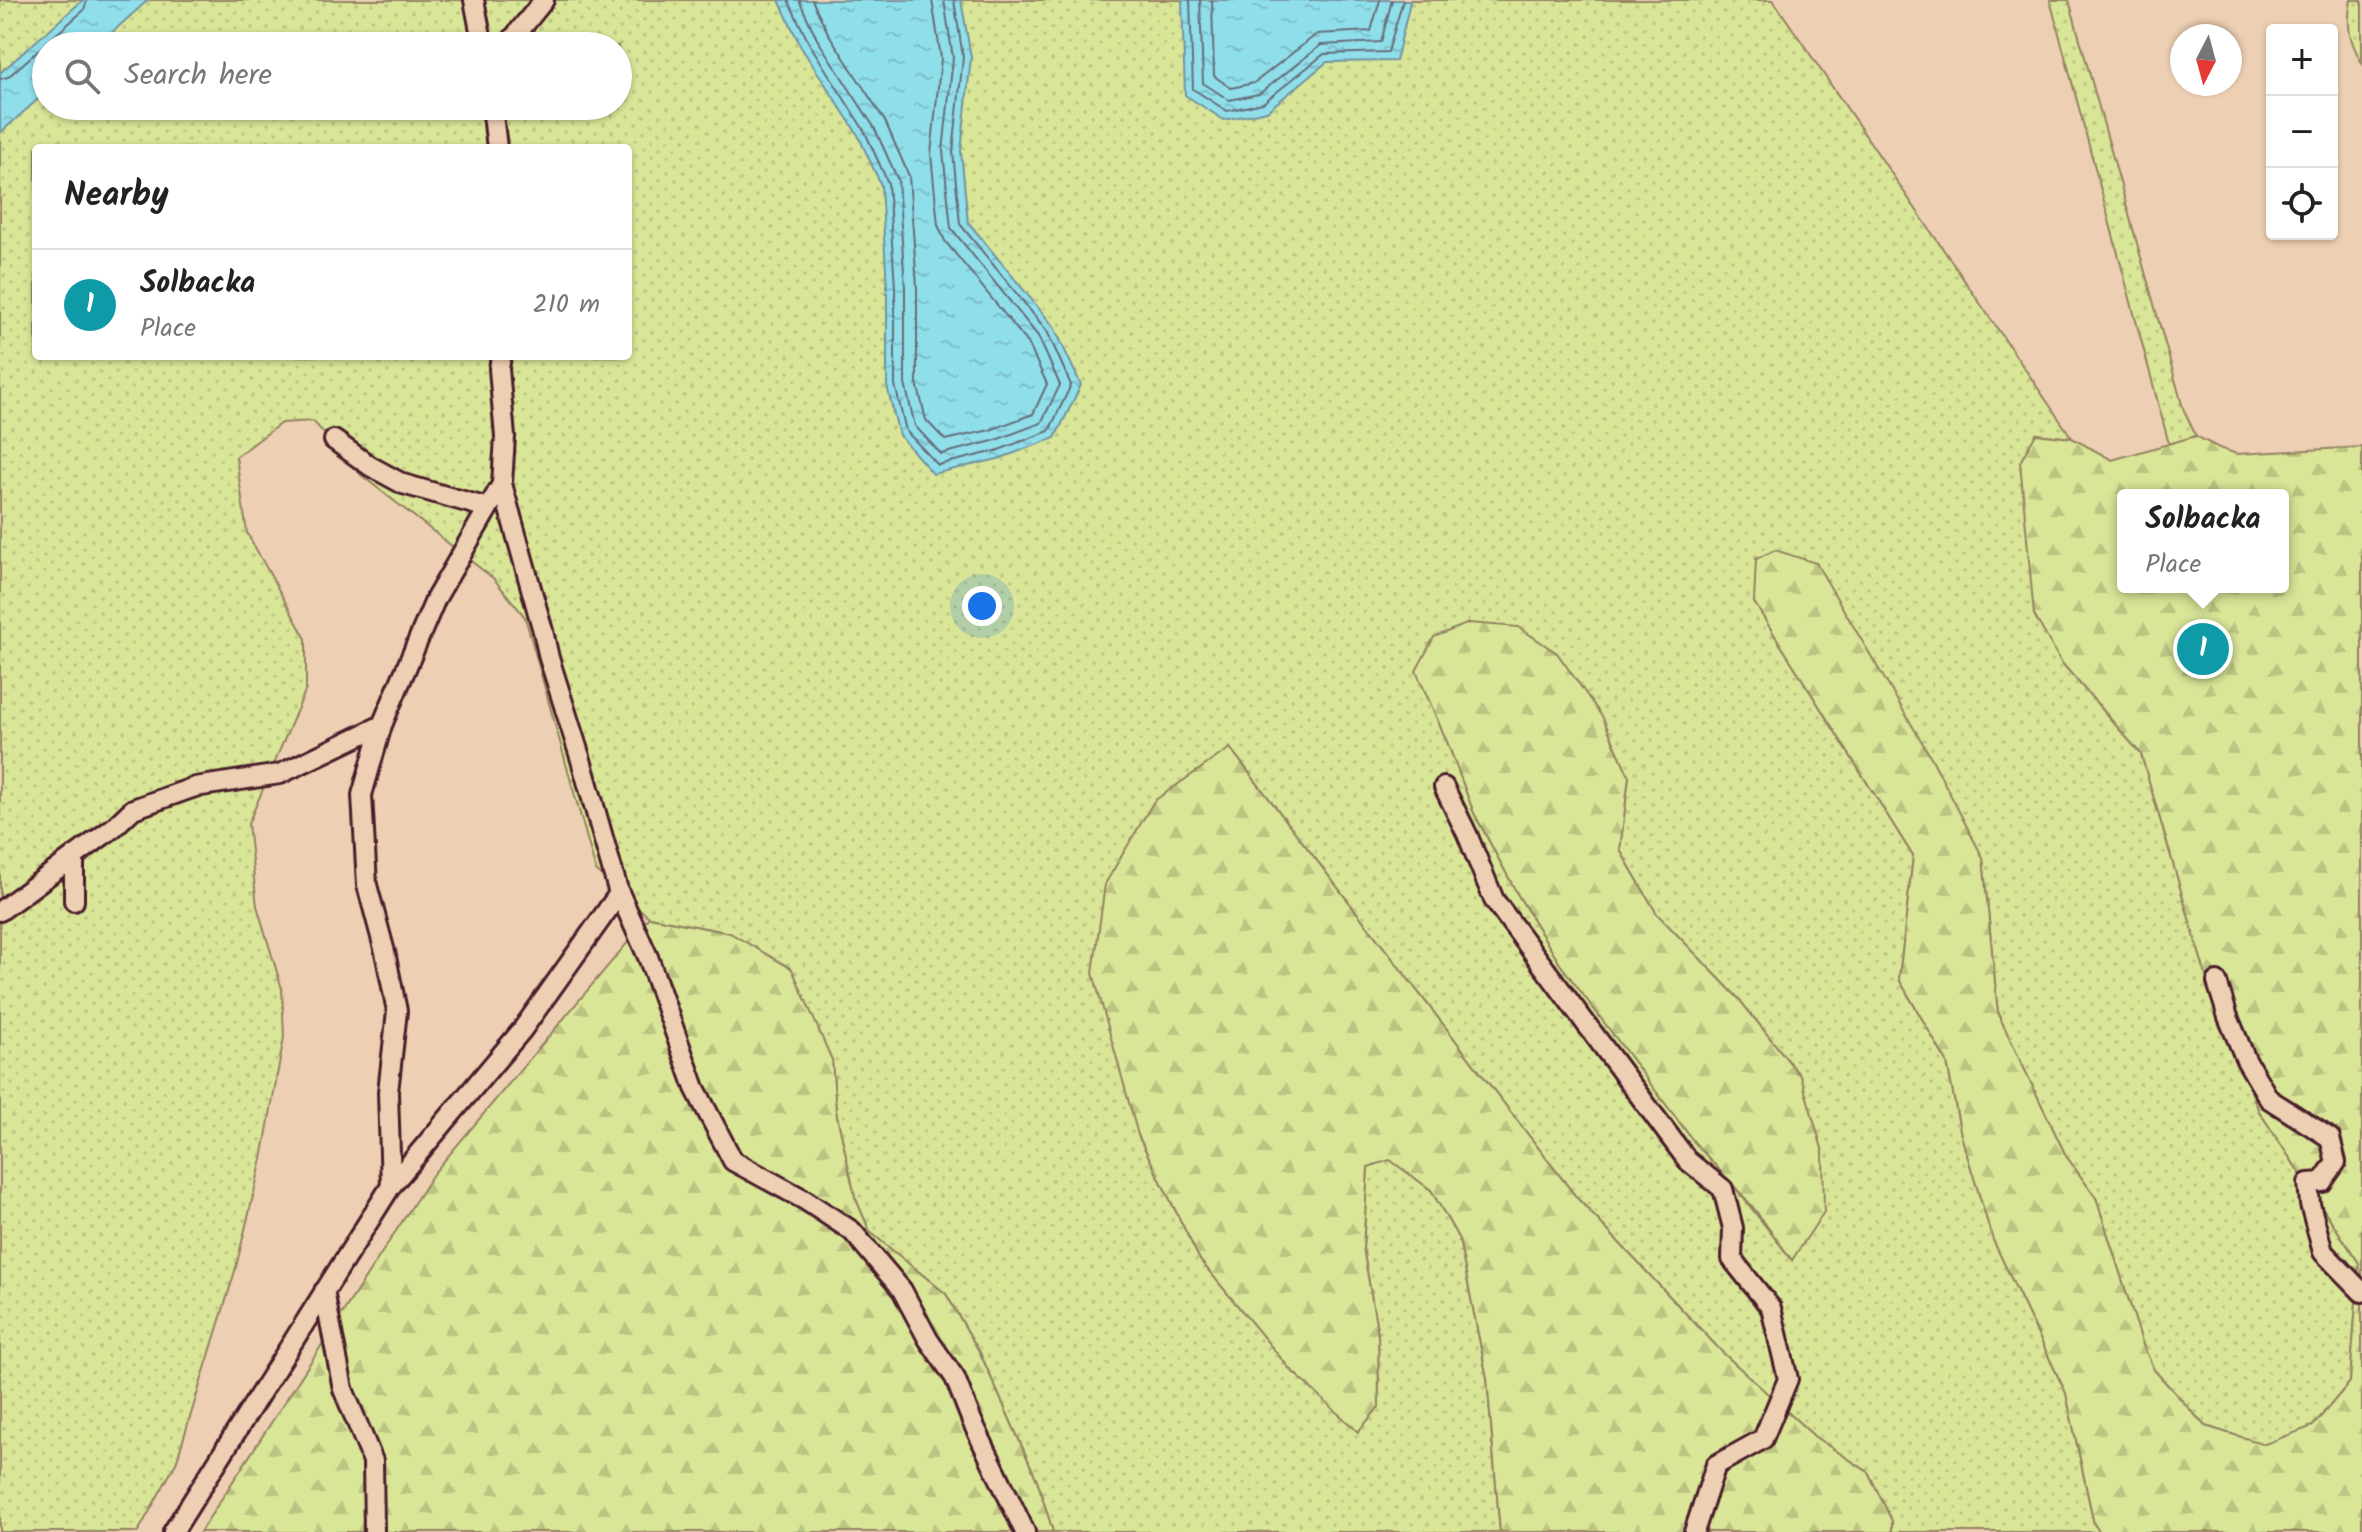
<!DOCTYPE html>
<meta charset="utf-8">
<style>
:root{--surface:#fff;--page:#f6f6f6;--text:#222;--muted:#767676;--line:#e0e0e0;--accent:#d1495b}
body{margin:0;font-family:Kalam,sans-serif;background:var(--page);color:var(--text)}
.controls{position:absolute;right:24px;top:24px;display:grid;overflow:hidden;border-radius:8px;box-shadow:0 2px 6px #0004}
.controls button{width:72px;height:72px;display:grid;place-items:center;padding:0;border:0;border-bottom:2px solid var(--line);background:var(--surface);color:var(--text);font:40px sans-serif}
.compass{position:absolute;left:2170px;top:24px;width:72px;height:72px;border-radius:50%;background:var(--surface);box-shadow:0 2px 6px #0004;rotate:186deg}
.you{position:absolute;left:982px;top:606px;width:28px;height:28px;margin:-20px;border:6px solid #fff;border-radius:50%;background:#1a73e8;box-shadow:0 0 0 12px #1a73e833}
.badge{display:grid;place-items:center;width:52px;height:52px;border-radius:50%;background:var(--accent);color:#fff;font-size:26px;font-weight:700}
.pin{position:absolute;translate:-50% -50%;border:4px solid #fff;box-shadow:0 2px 8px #0006}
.popup{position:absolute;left:2117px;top:489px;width:172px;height:104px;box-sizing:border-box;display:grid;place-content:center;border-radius:8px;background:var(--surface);filter:drop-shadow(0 2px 6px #0005);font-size:26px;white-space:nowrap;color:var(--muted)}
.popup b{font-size:30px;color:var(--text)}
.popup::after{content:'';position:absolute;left:50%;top:100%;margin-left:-16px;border:16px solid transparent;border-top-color:var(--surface)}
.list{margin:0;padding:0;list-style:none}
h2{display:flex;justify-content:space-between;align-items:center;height:104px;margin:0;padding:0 32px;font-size:34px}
h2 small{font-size:26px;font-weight:400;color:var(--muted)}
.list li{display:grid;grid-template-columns:52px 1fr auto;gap:24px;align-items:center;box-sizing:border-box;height:112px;padding:0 32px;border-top:2px solid var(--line)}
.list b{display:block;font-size:30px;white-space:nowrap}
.list p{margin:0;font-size:26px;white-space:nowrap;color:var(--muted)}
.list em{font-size:26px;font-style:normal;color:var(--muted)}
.icon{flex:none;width:44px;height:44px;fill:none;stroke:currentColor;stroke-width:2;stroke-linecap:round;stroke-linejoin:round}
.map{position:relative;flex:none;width:2362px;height:1532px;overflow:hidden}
.search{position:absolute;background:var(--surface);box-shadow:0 2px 6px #0004;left:32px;top:32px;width:600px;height:88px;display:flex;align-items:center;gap:20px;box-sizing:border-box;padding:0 28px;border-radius:44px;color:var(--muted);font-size:30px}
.panel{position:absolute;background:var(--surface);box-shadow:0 2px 6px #0004;left:32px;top:144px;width:600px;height:216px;border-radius:8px}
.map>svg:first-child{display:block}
.grass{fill:url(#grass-dots);stroke:#928261;stroke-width:2;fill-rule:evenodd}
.forest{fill:url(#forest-firs);stroke:#928261;stroke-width:2;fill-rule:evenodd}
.water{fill:url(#water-ripples);stroke:#73929e;stroke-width:2}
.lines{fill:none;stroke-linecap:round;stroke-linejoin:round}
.shore{stroke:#666c78;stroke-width:2}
.lane-casing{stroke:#4a1f2b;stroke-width:24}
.lane{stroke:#edd0b3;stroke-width:18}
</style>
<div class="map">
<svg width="2362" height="1532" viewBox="0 0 2362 1532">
<defs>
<pattern id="grass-dots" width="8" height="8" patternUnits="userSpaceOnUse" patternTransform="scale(2)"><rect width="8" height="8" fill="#d9e597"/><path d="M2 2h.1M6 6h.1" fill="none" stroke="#bcc482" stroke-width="1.8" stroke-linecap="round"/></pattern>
<pattern id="forest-firs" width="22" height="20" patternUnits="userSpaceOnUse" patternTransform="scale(2)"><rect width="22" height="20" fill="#d9e597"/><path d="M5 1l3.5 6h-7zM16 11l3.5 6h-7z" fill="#bcc482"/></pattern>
<pattern id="water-ripples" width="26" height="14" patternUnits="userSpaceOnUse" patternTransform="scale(2)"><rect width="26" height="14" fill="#8fdfeb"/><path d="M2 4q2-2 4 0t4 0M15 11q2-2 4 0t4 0" fill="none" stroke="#7dbfca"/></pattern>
</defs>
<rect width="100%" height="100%" fill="#edd0b3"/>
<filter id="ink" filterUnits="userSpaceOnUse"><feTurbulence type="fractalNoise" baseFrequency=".0125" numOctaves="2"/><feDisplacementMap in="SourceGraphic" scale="16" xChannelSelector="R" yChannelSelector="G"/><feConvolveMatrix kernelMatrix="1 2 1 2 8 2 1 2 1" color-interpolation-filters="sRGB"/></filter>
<g filter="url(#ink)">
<path class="grass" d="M0,0H1773L2072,438L2036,434L2061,662L2141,754L2206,976L2259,1111L2359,1263L2350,1382L2313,1426L2265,1445L2205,1426L2154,1370L2143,1345L2096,1198L2066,1156L1998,1014L1983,858L1816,563L1754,602L1913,856L1899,979L1947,1062L1961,1135L1993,1240L2066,1393L2094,1524L2100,1532H1892V1521L1868,1472L1815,1437L1722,1352L1577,1198L1230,748L1138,1135L1200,1260L1289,1368L1358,1431L1379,1407L1378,1335L1363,1248L1368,1167L1389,1159L1431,1190L1459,1239L1487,1378L1500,1532H1053L1037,1480L980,1353L946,1294L870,1232L855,1197L836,1111L832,1060L730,933L649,917L596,871L525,617L494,579L361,475L313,421L281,423L236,457L247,533L306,639V689L248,824L257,906L282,989L284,1037L262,1159L235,1271L176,1463L138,1532H0ZM46,46H618V106H46ZM36,148H628V356H36ZM1448,744L1629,776L1620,850L1657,914L1738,998L1801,1077L1792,1260L1560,964L1518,895L1474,813Z
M2050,0H2069L2183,408L2196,436L2169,444Z
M2351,0H2362V63C2349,40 2346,26 2351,0Z"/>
<path class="forest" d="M2036,434L2072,438L2112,460L2196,436L2219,448L2237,454L2362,447V1532H2100L2094,1524L2066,1393L1993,1240L1961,1135L1947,1062L1899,979L1913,856L1754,602L1756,559L1775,550L1816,563L1932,759L1983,858L1998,1014L2066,1156L2096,1198L2143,1345L2154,1370L2205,1426L2265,1444L2313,1426L2350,1382L2359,1263L2259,1111L2206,976L2141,754L2061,662L2034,615L2020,462ZM2123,495H2283V587H2123Z
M1469,623L1518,627L1557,653L1603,718L1629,776L1620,850L1657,914L1738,998L1801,1077L1823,1152L1824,1212L1792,1260L1752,1206L1695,1143L1560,964L1518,895L1474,813L1448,744L1416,671L1434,637Z
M1230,748L1577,1198L1722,1352L1815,1437L1868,1472L1892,1521V1532H1500L1487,1378L1459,1239L1431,1190L1390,1160L1368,1167L1363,1248L1378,1335L1379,1407L1358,1432L1289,1368L1200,1260L1138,1135L1093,973L1105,884L1154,801Z
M649,917L730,933L792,969L832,1060L836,1111L855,1197L870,1232L946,1294L980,1353L1037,1480L1053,1532H200L433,1174Z"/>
<path class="water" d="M83,0H148L97,46H46V92L0,133V73Z
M779,0H961L971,57L961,152L968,222L1054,327L1081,385L1055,438L998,459L933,474L899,435L887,386V287L881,185L858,135L801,47Z
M1182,0H1409L1410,2L1396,61L1327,62L1267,111L1224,120L1185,95Z"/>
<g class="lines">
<path class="shore" d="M788,0L809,43L865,132L888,183L895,287V385L906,431L938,465L996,451L1049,431L1071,385L1047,331L960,224L953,152L963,57L954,0
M799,0L817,39L874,127L898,180L905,287V384L915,426L941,454L993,441L1041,423L1060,385L1038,336L951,228L943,151L953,58L944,0
M812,0L828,33L885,121L909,176L917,286V383L926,420L945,440L990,430L1033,414L1047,384L1028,343L945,241L938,225L931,154L941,58L932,0
M1190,0L1193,89L1227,111L1263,103L1324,54L1388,52L1403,0
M1200,0L1203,83L1229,100L1259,94L1321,45L1381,42L1392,0
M1212,0L1214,76L1231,88L1254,83L1317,34L1371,31L1380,0
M0,79L8,77L84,10L87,0"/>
<defs>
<path id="lane" d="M474,0L483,46
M507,46L544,0
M492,106L497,148
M501,356L499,369L505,437L502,484
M334,440L370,466L403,484L488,508
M1444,787L1467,834L1494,900L1688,1161L1723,1189L1733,1228L1732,1259L1771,1308L1788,1379L1763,1439L1716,1465L1694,1532
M74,856V901
M618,890L581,760L549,658L543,631L502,484L436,598L382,725L362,795L367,885L385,952L397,1011L388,1092L391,1186L522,1030L618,895V890L648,957L695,1088L733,1161L805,1200L852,1231L902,1290L928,1339L955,1378L972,1421L1025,1532
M0,911L113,828L133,809L195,787L280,774L382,725
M2217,982L2228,1017L2246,1060L2269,1099L2330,1138L2336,1162L2322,1182L2308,1183L2310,1204L2323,1252L2362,1292
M324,1291L343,1389L373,1461L374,1532
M173,1532L391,1186"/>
</defs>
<use href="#lane" class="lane-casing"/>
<use href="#lane" class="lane"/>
</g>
</g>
</svg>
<div class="controls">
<button>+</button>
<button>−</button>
<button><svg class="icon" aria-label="locate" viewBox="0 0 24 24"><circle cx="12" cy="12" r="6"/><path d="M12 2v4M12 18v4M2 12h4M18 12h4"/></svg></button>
</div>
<svg class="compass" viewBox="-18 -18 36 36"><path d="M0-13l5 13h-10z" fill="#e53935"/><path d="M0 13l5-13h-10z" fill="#767676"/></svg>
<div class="you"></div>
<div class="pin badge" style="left:2203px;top:649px;background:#0f9aa8">1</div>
<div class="popup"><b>Solbacka</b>Place</div>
<div class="search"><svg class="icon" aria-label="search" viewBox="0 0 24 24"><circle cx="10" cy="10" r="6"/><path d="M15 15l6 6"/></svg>Search here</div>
<section class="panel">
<h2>Nearby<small></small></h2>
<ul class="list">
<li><span class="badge" style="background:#0f9aa8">1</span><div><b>Solbacka</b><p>Place</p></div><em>210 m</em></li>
</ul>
</section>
</div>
